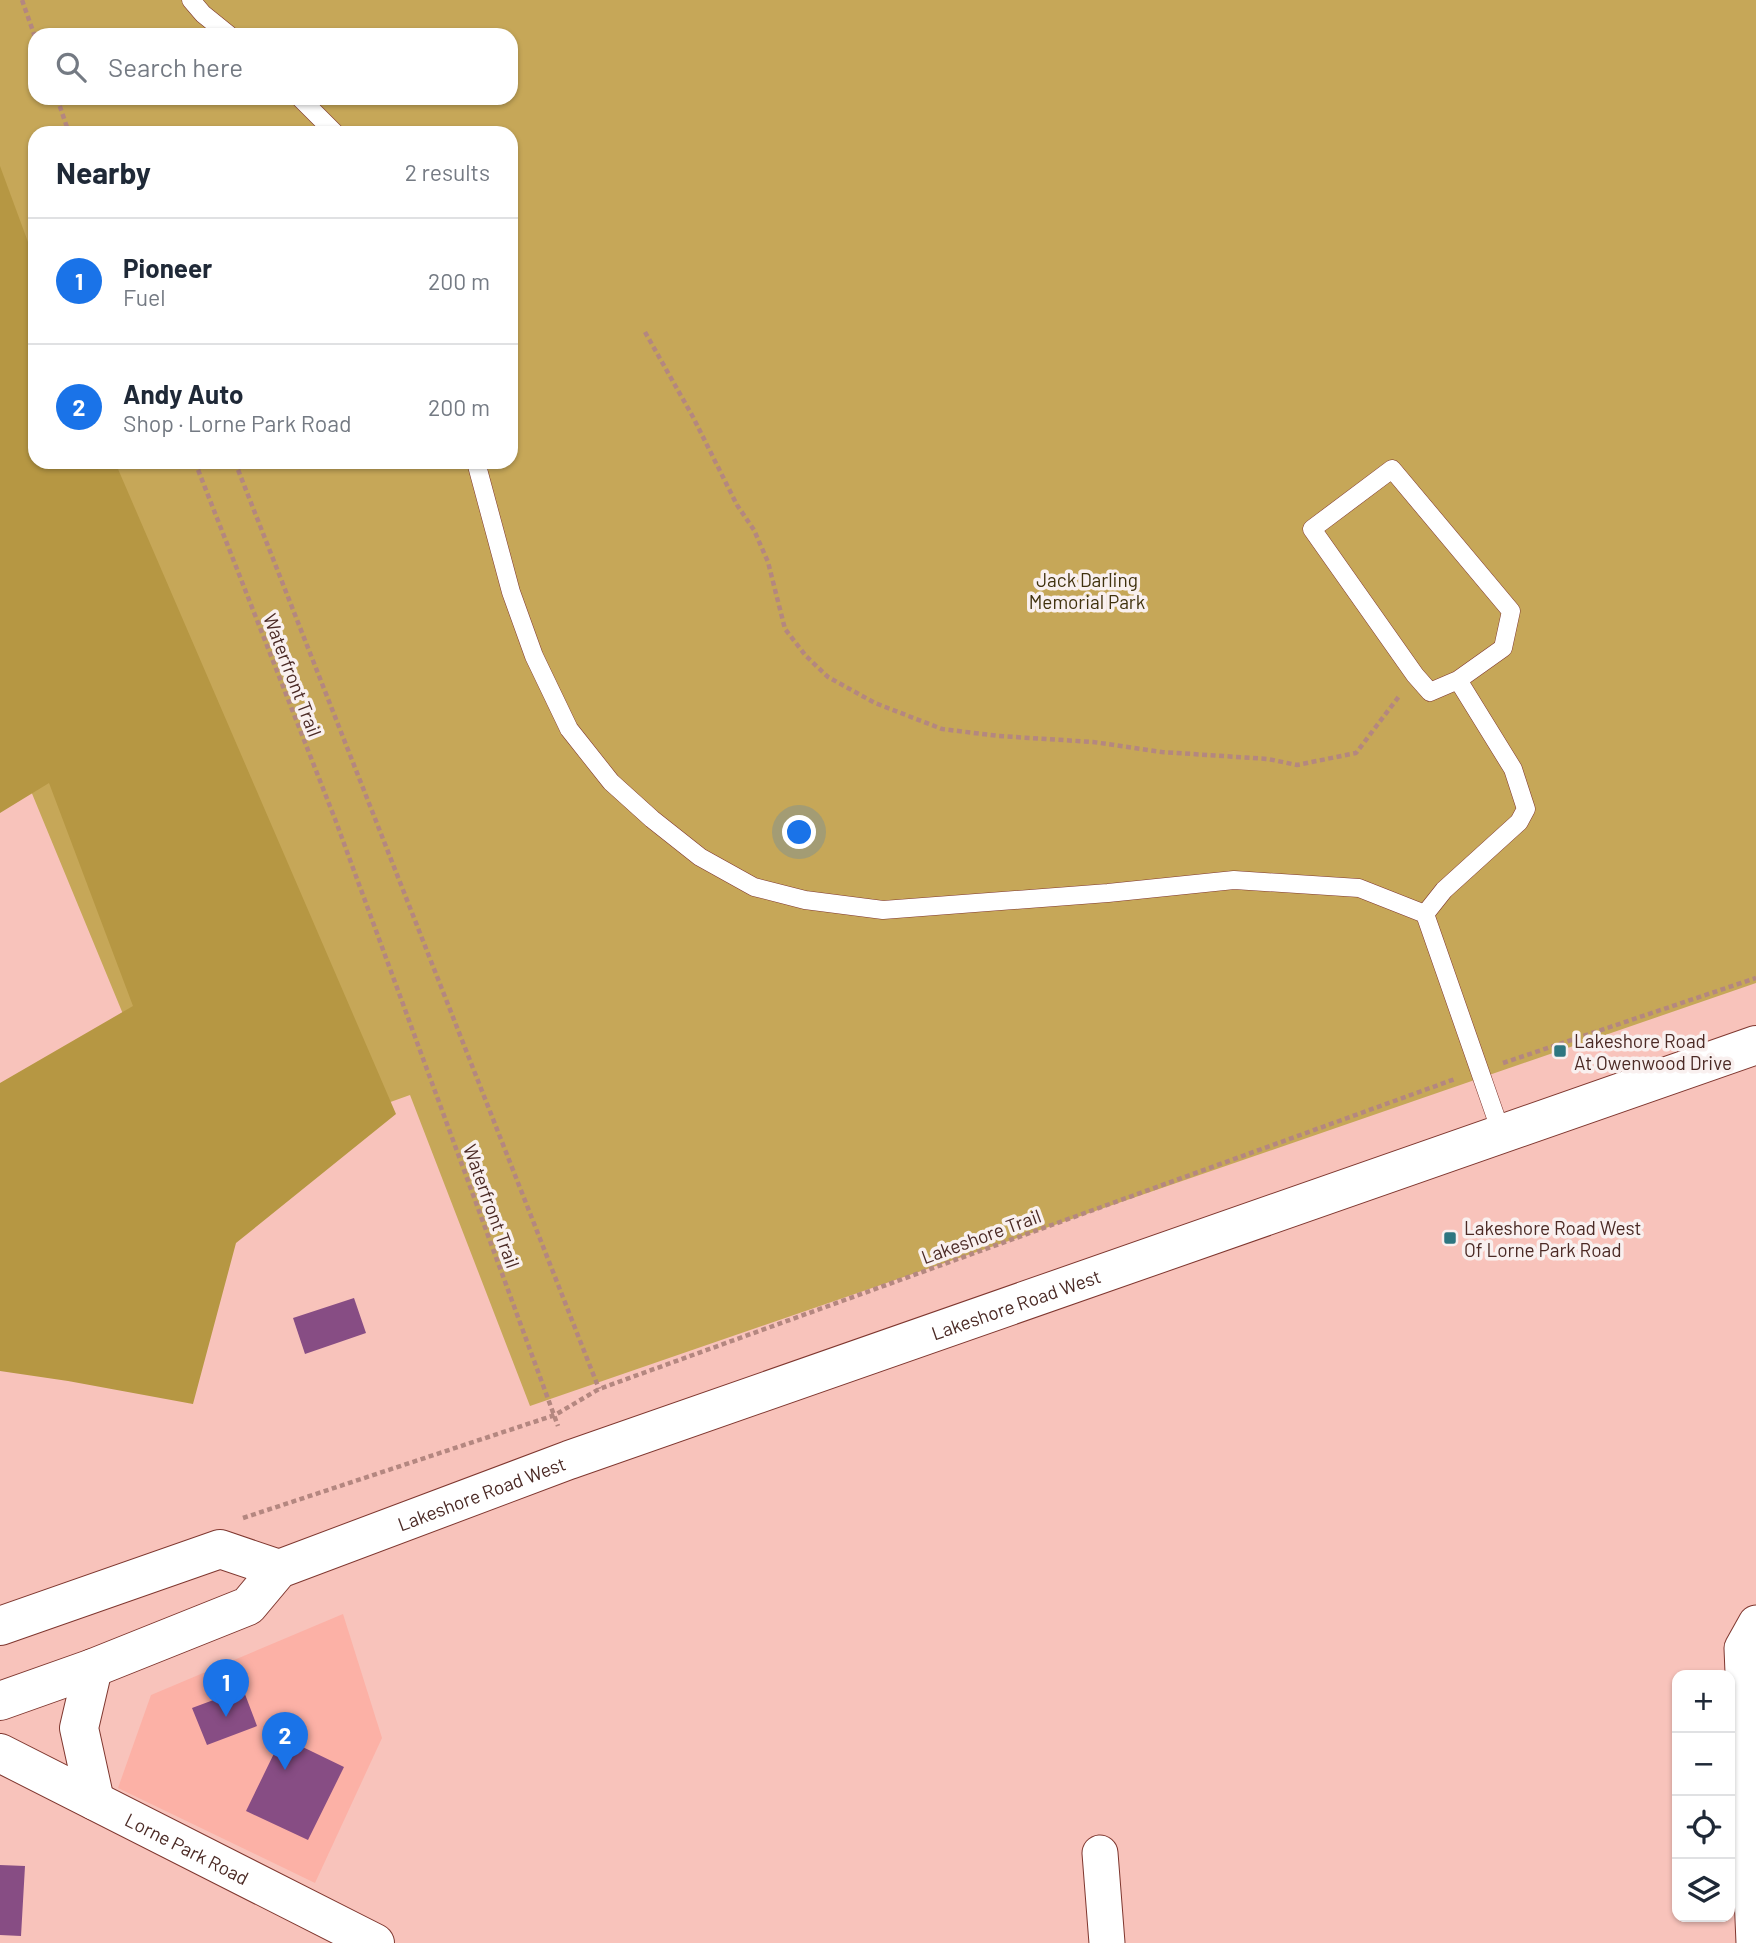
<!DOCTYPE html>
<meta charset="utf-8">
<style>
:root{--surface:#fff;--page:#f2f2f3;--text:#1f2937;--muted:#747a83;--line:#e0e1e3;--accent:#1a73e8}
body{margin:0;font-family:Barlow,sans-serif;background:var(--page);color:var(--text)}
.controls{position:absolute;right:21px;bottom:21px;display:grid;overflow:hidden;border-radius:14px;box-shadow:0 2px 5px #0004}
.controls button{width:63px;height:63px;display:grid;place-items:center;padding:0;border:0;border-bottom:2px solid var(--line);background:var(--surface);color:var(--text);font:35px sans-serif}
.you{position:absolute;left:800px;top:833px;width:24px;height:24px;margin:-18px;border:5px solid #fff;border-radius:50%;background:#1a73e8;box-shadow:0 0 0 10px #1a73e833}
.badge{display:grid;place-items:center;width:46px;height:46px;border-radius:50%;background:var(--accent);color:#fff;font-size:23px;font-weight:700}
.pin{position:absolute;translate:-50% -58px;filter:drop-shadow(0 2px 4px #0008)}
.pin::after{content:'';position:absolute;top:37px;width:24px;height:21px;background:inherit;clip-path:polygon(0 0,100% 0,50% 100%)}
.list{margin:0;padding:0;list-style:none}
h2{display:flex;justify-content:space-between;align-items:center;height:91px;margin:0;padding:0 28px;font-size:30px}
h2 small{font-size:23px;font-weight:400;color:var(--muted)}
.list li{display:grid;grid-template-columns:46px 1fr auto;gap:21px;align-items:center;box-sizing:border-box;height:126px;padding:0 28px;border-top:2px solid var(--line)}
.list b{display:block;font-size:26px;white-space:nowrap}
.list p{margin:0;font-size:23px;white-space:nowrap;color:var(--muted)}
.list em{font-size:23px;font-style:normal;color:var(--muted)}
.icon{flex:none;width:38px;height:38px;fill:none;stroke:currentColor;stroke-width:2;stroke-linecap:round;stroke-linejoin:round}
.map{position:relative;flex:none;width:1756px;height:1943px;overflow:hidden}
.search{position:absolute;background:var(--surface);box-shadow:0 2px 5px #0004;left:28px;top:28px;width:490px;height:77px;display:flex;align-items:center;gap:18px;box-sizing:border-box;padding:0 24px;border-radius:21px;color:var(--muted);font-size:26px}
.panel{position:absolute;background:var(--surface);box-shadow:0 2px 5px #0004;left:28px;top:126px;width:490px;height:343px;border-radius:21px}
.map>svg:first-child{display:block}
.built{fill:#fcb1a6}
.green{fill:#c6a758;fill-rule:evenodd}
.forest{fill:#b69743}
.building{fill:#874d84}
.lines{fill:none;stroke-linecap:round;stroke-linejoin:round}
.lane-casing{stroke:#7f372f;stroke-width:19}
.street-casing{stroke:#7f372f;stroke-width:37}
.secondary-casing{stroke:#7f372f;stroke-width:40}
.primary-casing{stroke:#7f372f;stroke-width:40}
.path{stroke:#b48780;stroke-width:4.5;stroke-dasharray:5 3.5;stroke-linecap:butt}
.lane{stroke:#fff;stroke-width:18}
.street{stroke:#fff;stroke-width:35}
.secondary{stroke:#fff;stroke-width:38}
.primary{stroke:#fff;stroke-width:38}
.poi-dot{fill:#2e7680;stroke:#f9f0ef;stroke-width:2.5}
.labels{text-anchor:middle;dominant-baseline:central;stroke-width:7;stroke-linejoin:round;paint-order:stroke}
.park-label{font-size:19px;fill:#40320e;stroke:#f9f0ef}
.street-label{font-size:19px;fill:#4b2a25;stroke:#f9f0ef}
.poi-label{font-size:19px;fill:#4b2a25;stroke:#f9f0ef;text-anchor:start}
</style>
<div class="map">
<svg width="1756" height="1943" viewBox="0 0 1756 1943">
<rect width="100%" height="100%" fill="#f8c3bb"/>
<path class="built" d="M343,1614L382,1738L315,1883L118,1788L151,1695Z"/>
<path class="green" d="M0,0H1756V983L530,1406L410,1095L189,1174L0,716ZM35,35H511V98H35ZM35,133H511V462H35Z"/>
<path class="forest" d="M0,166L35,261V462H115L396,1114L236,1243L193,1404L68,1381L0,1371V1083L133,1006L49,783L0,813Z"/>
<path class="building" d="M354,1298L366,1333L305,1354L293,1318Z
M243,1689L257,1726L207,1745L192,1708Z
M282,1737L344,1767L308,1840L246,1811Z
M0,1865L25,1866L21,1936L0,1935Z"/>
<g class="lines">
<defs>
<path id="lane" d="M191,0L203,14L229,35
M300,98L335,133
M476,462L511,592L534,656L569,729L611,782L652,819L700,857L754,887L805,900L883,910L1108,893L1234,880L1359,888L1425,914L1502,1135
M1392,469L1511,611L1503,648L1458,680L1430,692L1415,675L1312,529Z
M1425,914L1444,890L1519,822L1526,809L1513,769L1458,680"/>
<path id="street" d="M1100,1853L1107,1943
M1754,1943L1742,1648L1756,1623"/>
<g id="secondary">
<path id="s1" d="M0,1753L375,1943"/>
</g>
<g id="primary">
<path d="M0,1626L220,1549L279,1569"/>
<path d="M93,1668L79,1728L95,1801"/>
<path id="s2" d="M0,1701L93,1668L248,1606L279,1569L569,1460L1756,1045"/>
</g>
</defs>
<use href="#lane" class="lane-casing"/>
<use href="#street" class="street-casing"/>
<use href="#secondary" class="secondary-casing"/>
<use href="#primary" class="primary-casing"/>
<path class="path" d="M22,0L35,37
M57,98L69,133
M645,332L693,417L737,505L754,530L768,562L785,629L806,656L828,677L875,703L942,729L999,736L1093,742L1162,752L1268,759L1297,765L1356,753L1400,695
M195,462L335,819L558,1426
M235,462L599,1389
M1503,1063L1756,978
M243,1518L555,1415L599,1389L1455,1079"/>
<use href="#lane" class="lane"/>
<use href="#street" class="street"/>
<use href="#secondary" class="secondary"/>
<use href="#primary" class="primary"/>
</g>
<g class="poi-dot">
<rect x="1553" y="1044" width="14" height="14" rx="3.5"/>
<rect x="1443" y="1231" width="14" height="14" rx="3.5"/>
</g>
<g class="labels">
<g class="park-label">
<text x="1087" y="579">Jack Darling<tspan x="1087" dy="22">Memorial Park</tspan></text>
</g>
<g class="street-label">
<text transform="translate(293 675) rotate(69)">Waterfront Trail</text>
<text transform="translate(492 1206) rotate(70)">Waterfront Trail</text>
<text transform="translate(981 1236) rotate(-20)">Lakeshore Trail</text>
<text stroke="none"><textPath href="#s2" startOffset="1097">Lakeshore Road West</textPath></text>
<text stroke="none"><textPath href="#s2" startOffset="530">Lakeshore Road West</textPath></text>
<text stroke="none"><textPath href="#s1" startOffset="210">Lorne Park Road</textPath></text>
</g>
<g class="poi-label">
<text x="1574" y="1040">Lakeshore Road<tspan x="1574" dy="22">At Owenwood Drive</tspan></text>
<text x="1464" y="1227">Lakeshore Road West<tspan x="1464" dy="22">Of Lorne Park Road</tspan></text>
</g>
</g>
</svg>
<div class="controls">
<button>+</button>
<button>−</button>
<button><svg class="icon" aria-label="locate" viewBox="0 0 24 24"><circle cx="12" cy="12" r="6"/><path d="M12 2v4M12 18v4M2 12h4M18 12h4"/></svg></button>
<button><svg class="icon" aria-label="layers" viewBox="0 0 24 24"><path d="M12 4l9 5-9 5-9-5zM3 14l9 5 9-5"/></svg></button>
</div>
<div class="you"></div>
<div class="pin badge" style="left:226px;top:1717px">1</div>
<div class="pin badge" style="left:285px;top:1770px">2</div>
<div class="search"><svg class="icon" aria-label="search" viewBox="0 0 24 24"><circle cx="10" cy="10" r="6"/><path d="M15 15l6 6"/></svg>Search here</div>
<section class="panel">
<h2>Nearby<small>2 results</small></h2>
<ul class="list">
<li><span class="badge">1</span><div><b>Pioneer</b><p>Fuel</p></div><em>200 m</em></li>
<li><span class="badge">2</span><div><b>Andy Auto</b><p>Shop · Lorne Park Road</p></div><em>200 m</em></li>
</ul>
</section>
</div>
